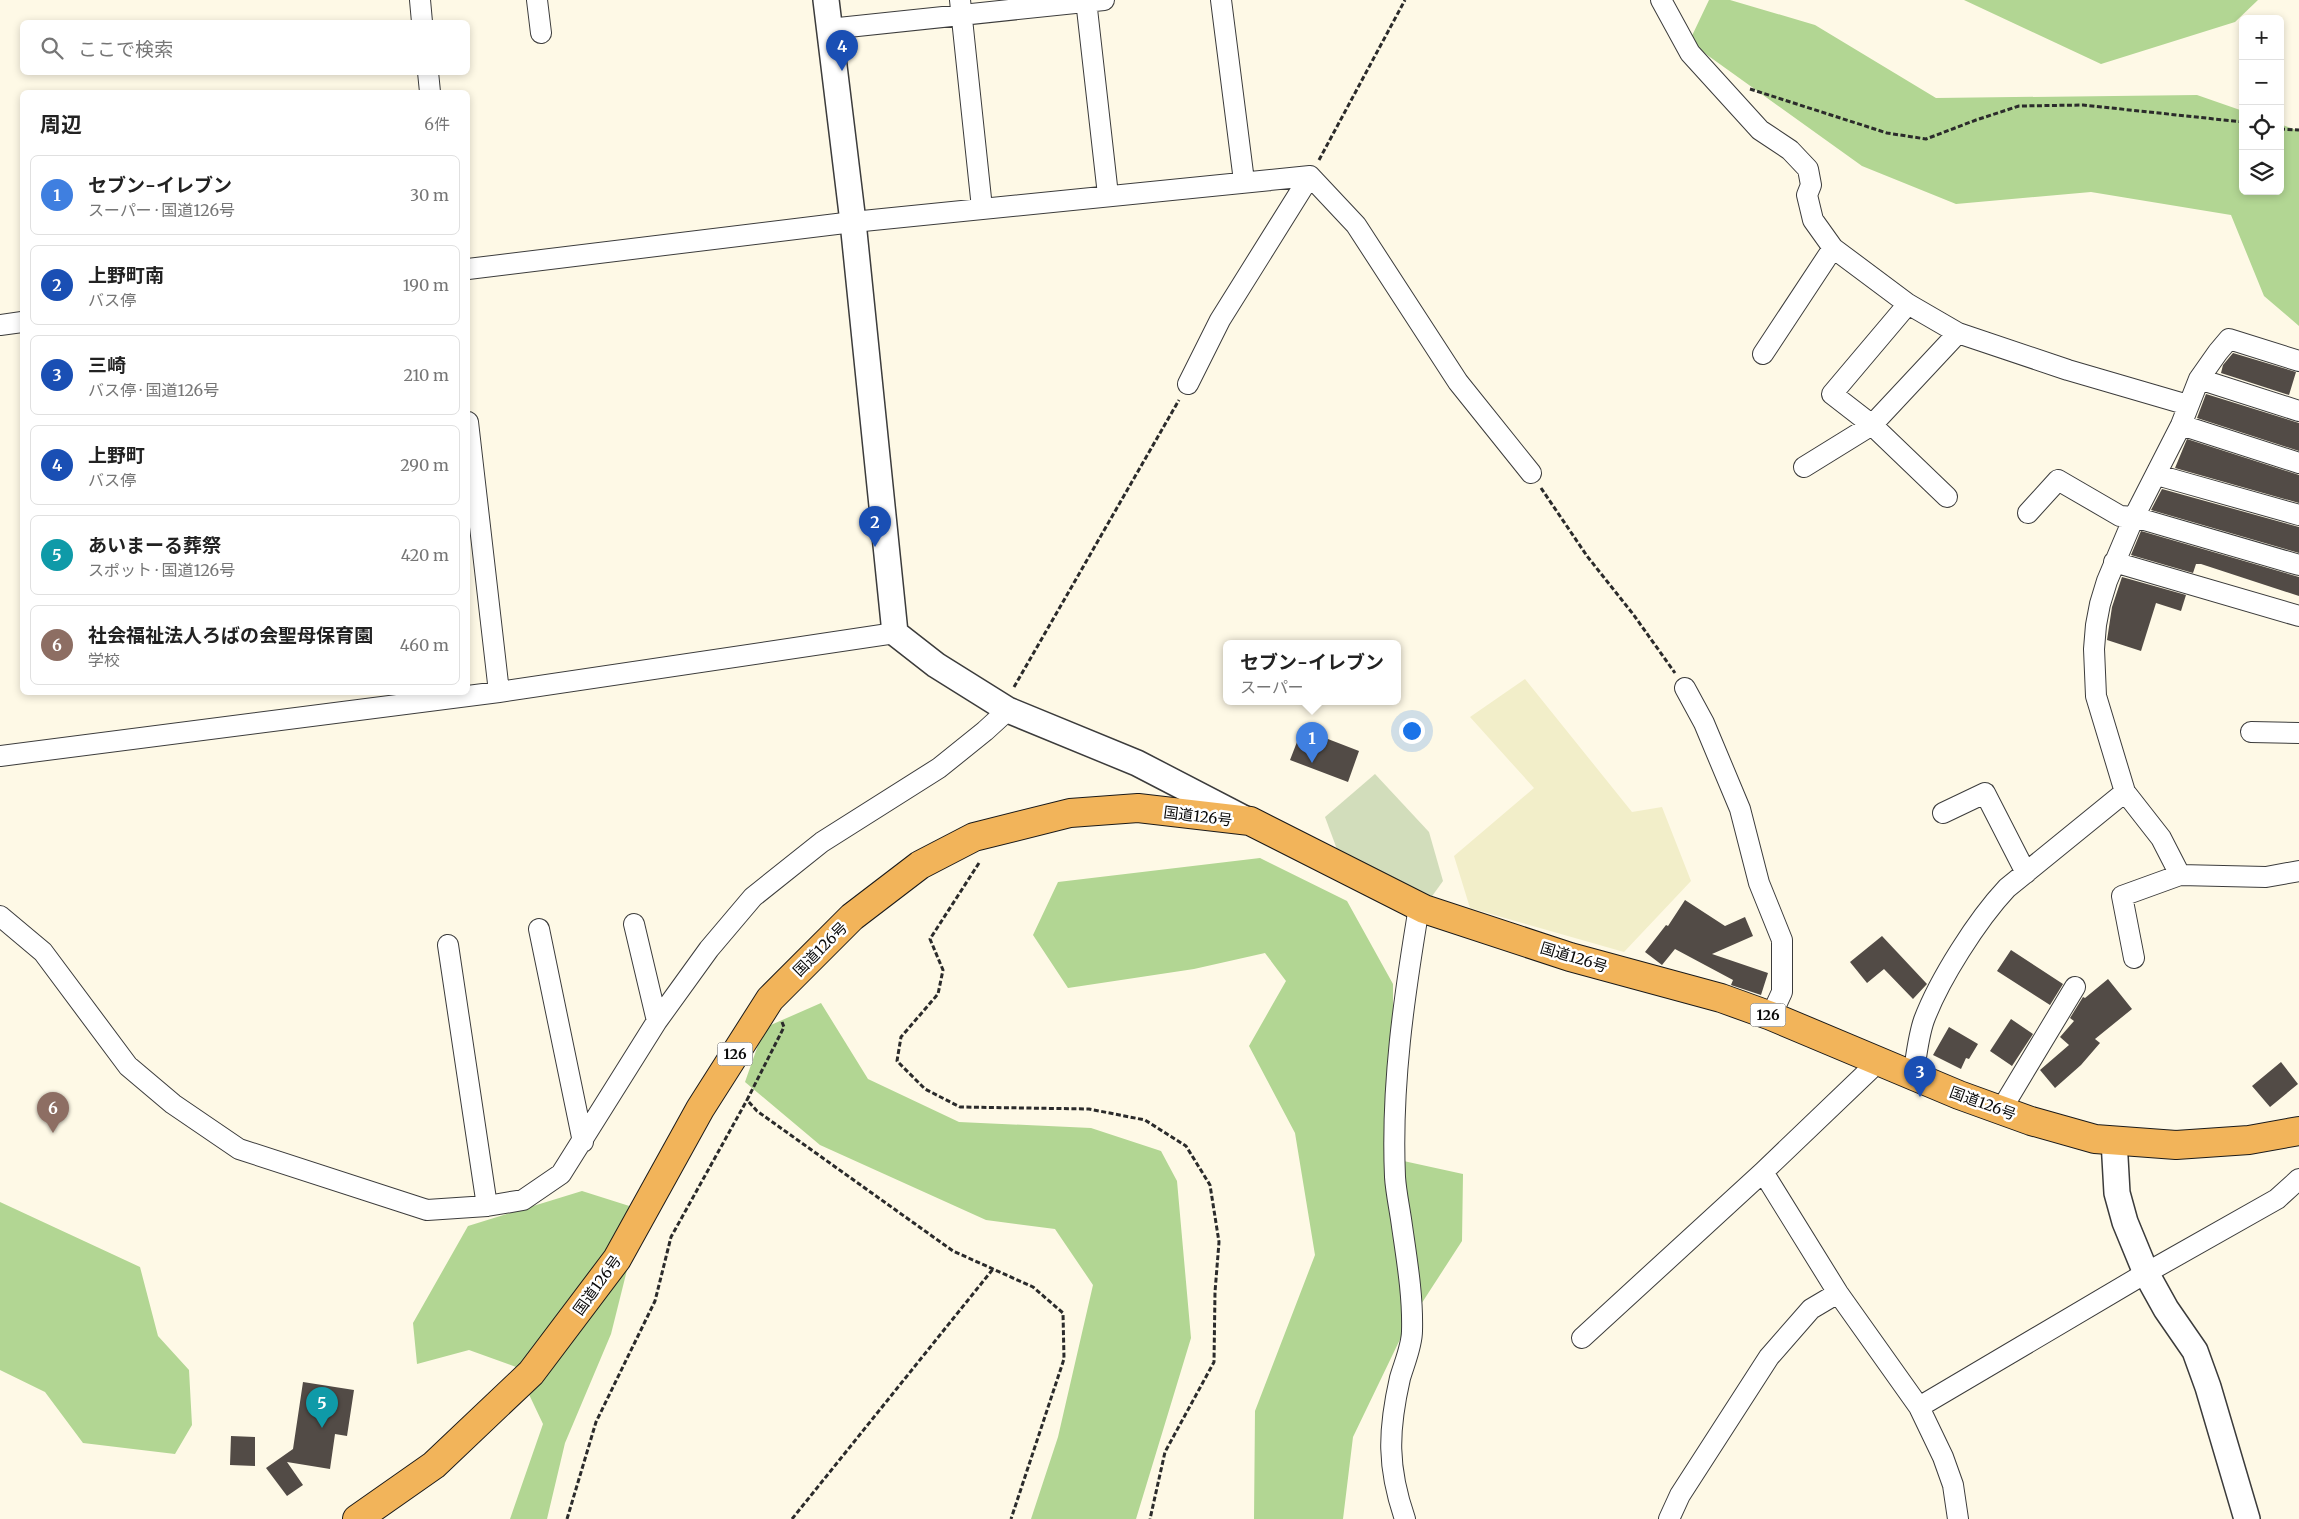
<!DOCTYPE html>
<html lang="ja">
<meta charset="utf-8">
<style>
:root{--surface:#fff;--page:#f2f2f2;--text:#222;--muted:#767676;--line:#e0e0e0;--accent:#ea580c}
body{margin:0;font-family:Merriweather,"Noto Sans JP",serif;background:var(--page);color:var(--text)}
.controls{position:absolute;right:15px;top:15px;display:grid;overflow:hidden;border-radius:8px;box-shadow:0 2px 8px #0003}
.controls button{width:45px;height:45px;display:grid;place-items:center;padding:0;border:0;border-bottom:1px solid var(--line);background:var(--surface);color:var(--text);font:25px sans-serif}
.you{position:absolute;left:1411px;top:730px;width:18px;height:18px;margin:-12px;border:4px solid #fff;border-radius:50%;background:#1a73e8;box-shadow:0 0 0 8px #1a73e833}
.badge{display:grid;place-items:center;width:32px;height:32px;border-radius:50%;background:var(--accent);color:#fff;font-size:16px;font-weight:700}
.pin{position:absolute;translate:-50% -41px;filter:drop-shadow(0 1px 2px #0008)}
.pin::after{content:'';position:absolute;top:26px;width:18px;height:15px;background:inherit;clip-path:polygon(0 0,100% 0,50% 100%)}
.popup{position:absolute;left:1223px;top:640px;width:178px;height:65px;box-sizing:border-box;display:grid;place-content:center;border-radius:8px;background:var(--surface);filter:drop-shadow(0 1px 4px #0005);font-size:16px;white-space:nowrap;color:var(--muted)}
.popup b{font-size:19px;color:var(--text)}
.popup::after{content:'';position:absolute;left:50%;top:100%;margin-left:-10px;border:10px solid transparent;border-top-color:var(--surface)}
.list{margin:0;padding:0;list-style:none}
h2{display:flex;justify-content:space-between;align-items:center;height:65px;margin:0;padding:0 20px;font-size:21px}
h2 small{font-size:16px;font-weight:400;color:var(--muted)}
.list li{display:grid;grid-template-columns:32px 1fr auto;gap:15px;align-items:center;box-sizing:border-box;height:80px;margin:0 10px 10px;padding:0 10px;border:1px solid var(--line);border-radius:8px}
.list b{display:block;font-size:19px;white-space:nowrap}
.list p{margin:0;font-size:16px;white-space:nowrap;color:var(--muted)}
.list em{font-size:16px;font-style:normal;color:var(--muted)}
.icon{flex:none;width:28px;height:28px;fill:none;stroke:currentColor;stroke-width:2;stroke-linecap:round;stroke-linejoin:round}
.map{position:relative;flex:none;width:2299px;height:1519px;overflow:hidden}
.search{position:absolute;background:var(--surface);box-shadow:0 2px 8px #0003;left:20px;top:20px;width:450px;height:55px;display:flex;align-items:center;gap:12px;box-sizing:border-box;padding:0 18px;border-radius:8px;color:var(--muted);font-size:19px}
.panel{position:absolute;background:var(--surface);box-shadow:0 2px 8px #0003;left:20px;top:90px;width:450px;height:605px;border-radius:8px}
.map>svg:first-child{display:block}
.farmland{fill:#f2eec9}
.forest{fill:#b2d693}
.cemetery{fill:#d2ddbb}
.building{fill:#524b46}
.lines{fill:none;stroke-linecap:round;stroke-linejoin:round}
.minor-casing{stroke:#3c3c3c;stroke-width:22}
.tertiary-casing{stroke:#3c3c3c;stroke-width:28}
.trunk-casing{stroke:#1a1a1a;stroke-width:30}
.path{stroke:#2b2b2b;stroke-width:3;stroke-dasharray:5 2.5;stroke-linecap:butt}
.minor{stroke:#fff;stroke-width:20}
.tertiary{stroke:#fff;stroke-width:25}
.trunk{stroke:#f2b45a;stroke-width:28}
.labels{text-anchor:middle;dominant-baseline:central;stroke-width:5;stroke-linejoin:round;paint-order:stroke}
.shield{fill:#fff;stroke:#535353;stroke-width:1}
.shield-label{font-size:14px;font-weight:bold;fill:#090909}
.street-label{font-size:15px;fill:#090909;stroke:#fff}
</style>
<div class="map">
<svg width="2299" height="1519" viewBox="0 0 2299 1519">
<rect width="100%" height="100%" fill="#fef9e6"/>
<path class="farmland" d="M1525,679L1632,812L1662,807L1691,881L1624,952L1470,908L1454,856L1534,788L1470,717Z"/>
<path class="forest" d="M1709,0H1730L1815,25L1936,98L2197,95L2243,111V191H2280V124L2299,131V326L2264,296L2231,215L2091,192L1956,204L1862,166L1689,42Z
M1964,0H2258L2235,22L2101,64Z
M1260,858L1347,901L1393,984V1109L1399,1160L1463,1174L1462,1241L1405,1329L1353,1437L1343,1519H1254L1255,1411L1315,1255L1295,1133L1249,1046L1286,981L1265,953L1194,969L1068,988L1033,935L1058,882Z
M821,1003L868,1079L959,1122L1091,1128L1161,1151L1177,1181L1191,1338L1136,1519H1031L1058,1437L1093,1285L1055,1229L986,1220L820,1145L745,1082L764,1028Z
M582,1191L642,1210L611,1334L565,1443L547,1519H510L543,1424L516,1367L469,1350L417,1364L413,1323L468,1226Z
M0,1202L140,1267L158,1336L189,1370L192,1425L175,1454L83,1443L45,1392L0,1370Z"/>
<path class="cemetery" d="M1375,774L1429,832L1443,881L1430,899L1338,852L1325,817Z"/>
<path class="building" d="M2233,353L2296,372L2289,395L2221,373L2223,365Z
M2206,394L2299,423V451L2197,418Z
M2187,439L2299,475V503L2175,468Z
M2162,489L2299,527V553L2151,510Z
M2141,531L2299,577V596L2201,564H2196L2193,573L2131,555Z
M2122,577L2186,595L2181,611L2156,603L2141,651L2107,640L2112,607Z
M1302,729L1359,751L1348,782L1290,760Z
M1685,900L1725,926L1745,917L1753,936L1712,954L1768,973L1761,995L1731,985L1733,980L1675,949L1662,965L1645,952L1666,925L1668,926Z
M1882,936L1927,984L1913,999L1884,969L1867,983L1850,962Z
M2011,950L2063,984L2050,1005L1997,971Z
M2108,979L2132,1009L2095,1039L2100,1043L2081,1065L2055,1088L2040,1070L2069,1045L2060,1037L2074,1021L2070,1018L2083,997L2085,998Z
M2011,1019L2033,1034L2012,1066L1990,1051Z
M1949,1027L1978,1044L1969,1059L1966,1058L1961,1069L1933,1055Z
M2281,1062L2298,1084L2270,1107L2252,1086Z
M303,1382L354,1390L347,1436L335,1434L330,1469L287,1462L303,1485L287,1496L266,1468L293,1449Z
M231,1436L255,1437V1466L230,1465Z"/>
<g class="lines">
<defs>
<path id="minor" d="M420,0L422,22
M537,0L541,33
M960,0L982,208
M1086,0L1108,195
M1221,0L1244,181
M1661,0L1690,53L1760,130L1790,150L1808,169L1811,185L1807,195L1813,220L1833,248L1908,304L1958,333L2068,370L2188,405
M829,29L1104,0
M428,72L430,92
M1310,176L1356,225L1458,382L1531,473
M468,269L853,222L1310,176
M1908,304L1832,394L1872,425L1947,497
M0,325L22,322
M1763,354L1833,248
M2199,379L2299,411
M1188,384L1220,320L1310,176
M468,422L499,692
M2181,425L2299,463
M1804,467L1872,425L1958,333
M2157,475L2299,515
M2028,513L2058,480L2120,516L2134,517L2299,565
M2114,562L2299,616
M1685,688L1704,723L1740,809L1759,883L1782,940V992L1771,1016
M2251,732L2299,733
M0,756L499,692L895,633
M1943,813L1985,793L2026,873
M2180,875L2161,838L2125,792L2096,696L2094,649L2096,625L2100,604L2107,581L2134,517L2181,425L2199,379L2218,352L2229,339L2299,361
M0,916L43,952L128,1066L173,1104L239,1149L427,1210L487,1206L523,1200L561,1174L657,1021L709,949L753,897L822,842L939,768L985,731L1008,710
M634,924L657,1021
M539,929L583,1142
M448,945L487,1206
M2134,958L2122,896L2180,875L2266,877L2299,871
M1913,1077C1916,1059 1918,1037 1924,1020C1939,980 1977,920 2007,888L2125,792
M2001,1110L2075,987
M1763,1172L1838,1293L1919,1407L1943,1457L1953,1485L1958,1519
M1582,1338L1763,1172L1879,1061
M1919,1407L2146,1273L2277,1199L2299,1179
M1405,1519C1387,1467 1388,1431 1400,1378C1404,1364 1412,1346 1412,1331C1413,1296 1407,1261 1402,1226C1400,1210 1396,1193 1395,1177C1391,1086 1404,997 1419,907
M1669,1519L1680,1495L1769,1357L1811,1309L1838,1293"/>
<path id="tertiary" d="M826,0L853,222L895,633L936,665L1008,710L1137,763L1245,819
M2114,1140L2117,1193L2125,1222L2146,1273L2166,1309L2195,1351L2208,1387L2247,1519"/>
<path id="trunk" d="M357,1519L434,1465L531,1373L617,1259L700,1109L770,999L852,917L920,865L974,837L1070,813L1138,808L1250,821L1424,909L1570,957L1721,998L1771,1016L1959,1095L2031,1121L2095,1139L2176,1145L2249,1140L2299,1131"/>
</defs>
<use href="#minor" class="minor-casing"/>
<use href="#tertiary" class="tertiary-casing"/>
<use href="#trunk" class="trunk-casing"/>
<path class="path" d="M1750,89L1887,133L1926,139L1976,120L2019,106L2083,105L2243,122
M2280,129L2299,130
M1319,160L1405,0
M1541,488L1587,556L1633,614L1675,673
M1014,687L1179,400
M979,863L930,939L943,970L938,994L901,1037L897,1061L925,1089L960,1107L1089,1109L1145,1120L1186,1146L1210,1185L1219,1242L1215,1292L1214,1362L1165,1452L1150,1519
M782,1022L784,1027L747,1100L757,1111L953,1251L1033,1287L1063,1313L1064,1359L1011,1519
M567,1519L596,1422L655,1301L671,1237L747,1100
M792,1519L993,1269"/>
<use href="#minor" class="minor"/>
<use href="#tertiary" class="tertiary"/>
<use href="#trunk" class="trunk"/>
</g>
<g class="labels">
<g class="shield">
<rect x="1750.5" y="1003.5" width="35" height="23" rx="4"/>
<rect x="717.5" y="1042.5" width="35" height="23" rx="4"/>
</g>
<g class="shield-label">
<text x="1768" y="1015">126</text>
<text x="735" y="1054">126</text>
</g>
<g class="street-label">
<text transform="translate(1198 816) rotate(7)">国道126号</text>
<text transform="translate(820 949) rotate(-45)">国道126号</text>
<text transform="translate(1574 957) rotate(17)">国道126号</text>
<text transform="translate(1983 1103) rotate(20)">国道126号</text>
<text transform="translate(597 1285) rotate(-54)">国道126号</text>
</g>
</g>
</svg>
<div class="controls">
<button>+</button>
<button>−</button>
<button><svg class="icon" aria-label="locate" viewBox="0 0 24 24"><circle cx="12" cy="12" r="6"/><path d="M12 2v4M12 18v4M2 12h4M18 12h4"/></svg></button>
<button><svg class="icon" aria-label="layers" viewBox="0 0 24 24"><path d="M12 4l9 5-9 5-9-5zM3 14l9 5 9-5"/></svg></button>
</div>
<div class="you"></div>
<div class="pin badge" style="left:1312px;top:763px;background:#3f7fe0">1</div>
<div class="popup"><b>セブン-イレブン</b>スーパー</div>
<div class="pin badge" style="left:875px;top:547px;background:#1a4fb4">2</div>
<div class="pin badge" style="left:1920px;top:1097px;background:#1a4fb4">3</div>
<div class="pin badge" style="left:842px;top:71px;background:#1a4fb4">4</div>
<div class="pin badge" style="left:322px;top:1428px;background:#0f9aa8">5</div>
<div class="pin badge" style="left:53px;top:1133px;background:#8d6e63">6</div>
<div class="search"><svg class="icon" aria-label="search" viewBox="0 0 24 24"><circle cx="10" cy="10" r="6"/><path d="M15 15l6 6"/></svg>ここで検索</div>
<section class="panel">
<h2>周辺<small>6件</small></h2>
<ul class="list">
<li><span class="badge" style="background:#3f7fe0">1</span><div><b>セブン-イレブン</b><p>スーパー · 国道126号</p></div><em>30 m</em></li>
<li><span class="badge" style="background:#1a4fb4">2</span><div><b>上野町南</b><p>バス停</p></div><em>190 m</em></li>
<li><span class="badge" style="background:#1a4fb4">3</span><div><b>三崎</b><p>バス停 · 国道126号</p></div><em>210 m</em></li>
<li><span class="badge" style="background:#1a4fb4">4</span><div><b>上野町</b><p>バス停</p></div><em>290 m</em></li>
<li><span class="badge" style="background:#0f9aa8">5</span><div><b>あいまーる葬祭</b><p>スポット · 国道126号</p></div><em>420 m</em></li>
<li><span class="badge" style="background:#8d6e63">6</span><div><b>社会福祉法人ろばの会聖母保育園</b><p>学校</p></div><em>460 m</em></li>
</ul>
</section>
</div>
